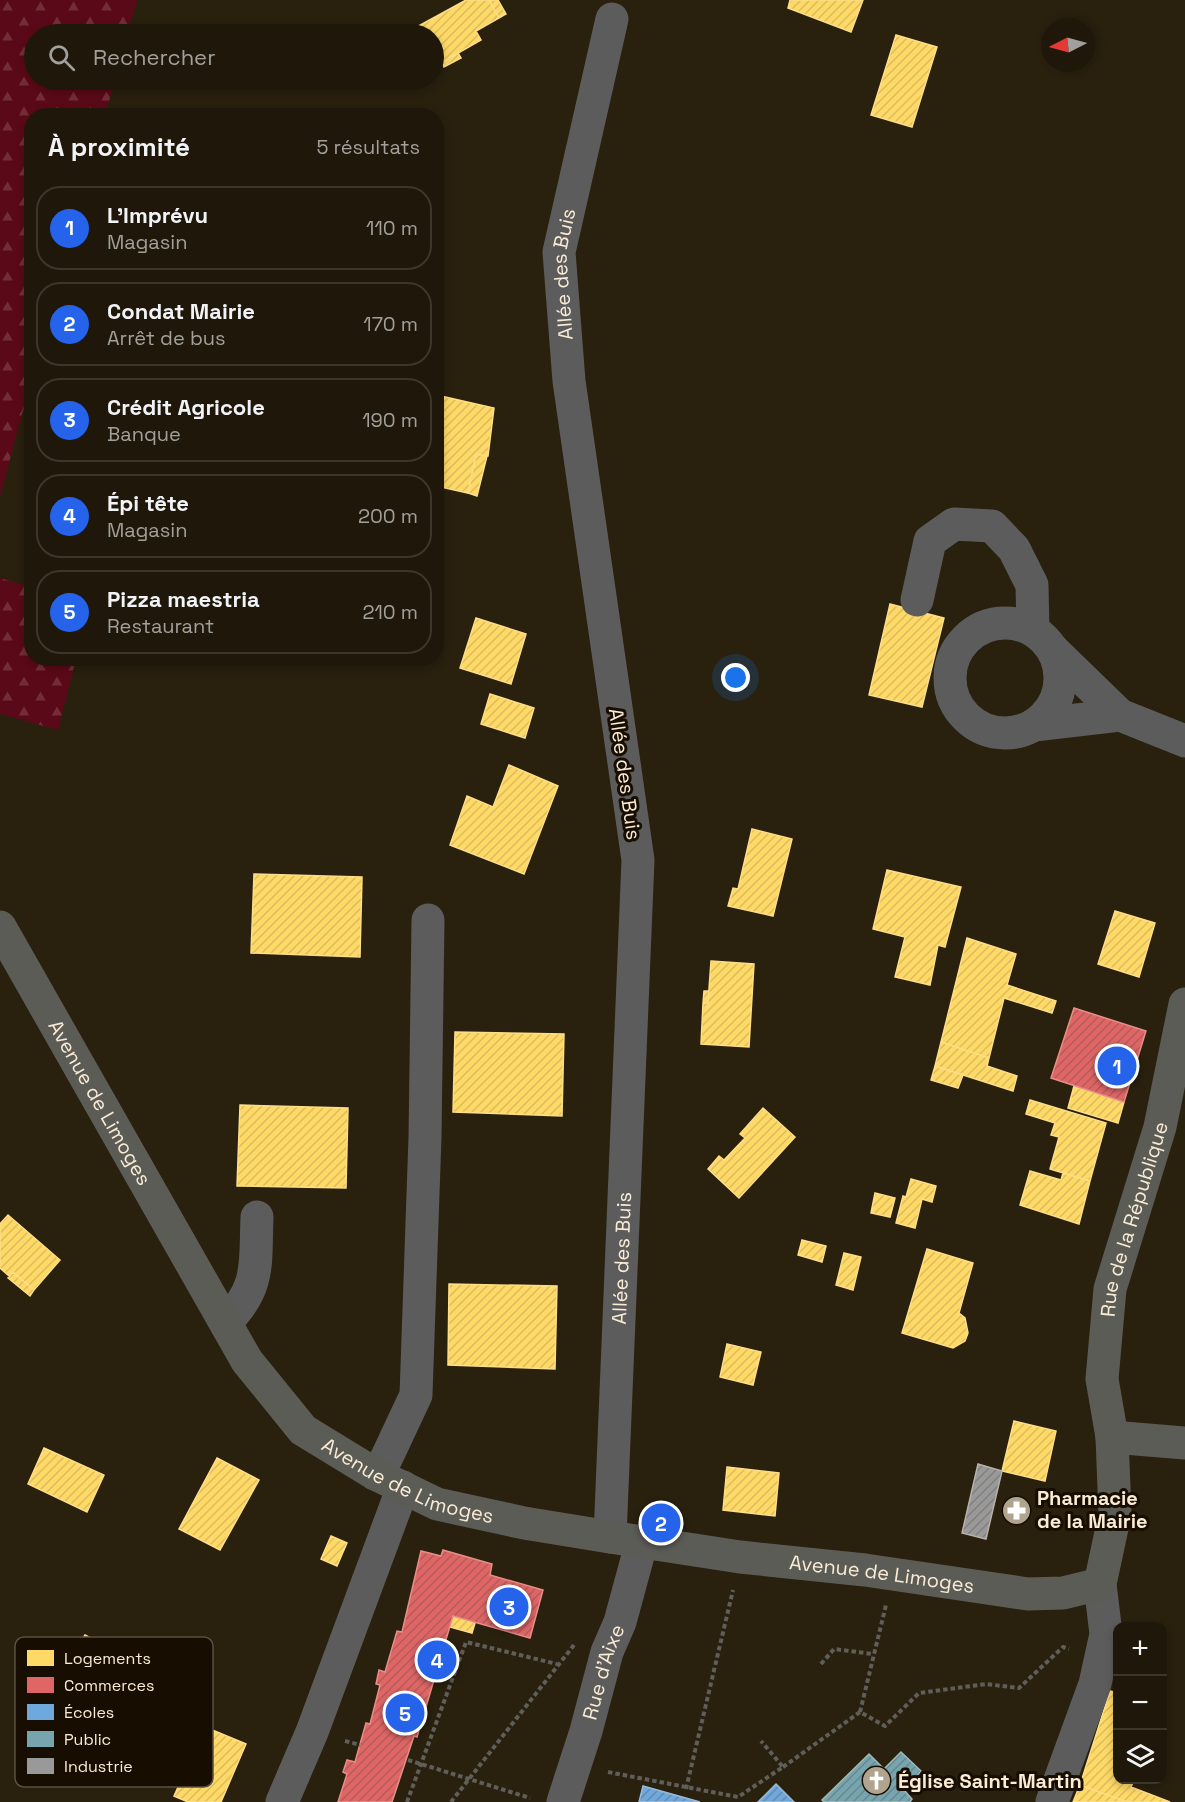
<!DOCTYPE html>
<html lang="fr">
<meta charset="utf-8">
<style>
:root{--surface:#1f180a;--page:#2c2518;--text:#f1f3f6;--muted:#a1a09c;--line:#3c372b;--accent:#2563eb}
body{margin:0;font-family:"Space Grotesk",sans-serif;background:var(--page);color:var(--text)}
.controls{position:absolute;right:18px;bottom:18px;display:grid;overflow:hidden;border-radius:12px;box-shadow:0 3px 9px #0003}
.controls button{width:54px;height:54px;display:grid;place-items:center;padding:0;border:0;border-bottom:2px solid var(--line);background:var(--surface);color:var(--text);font:30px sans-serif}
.compass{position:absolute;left:1041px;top:18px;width:54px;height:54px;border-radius:50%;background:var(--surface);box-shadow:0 3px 9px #0003;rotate:264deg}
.you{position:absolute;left:736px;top:678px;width:21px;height:21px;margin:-15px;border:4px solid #fff;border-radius:50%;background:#1a73e8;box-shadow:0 0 0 9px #1a73e833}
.badge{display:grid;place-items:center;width:39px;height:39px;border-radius:50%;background:var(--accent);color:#fff;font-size:20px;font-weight:700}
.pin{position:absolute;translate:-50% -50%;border:3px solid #fff;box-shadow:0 2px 6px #0006}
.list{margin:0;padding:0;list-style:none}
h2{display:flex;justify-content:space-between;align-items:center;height:78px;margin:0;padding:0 24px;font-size:26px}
h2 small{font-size:20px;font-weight:400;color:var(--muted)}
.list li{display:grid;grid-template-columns:39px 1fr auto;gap:18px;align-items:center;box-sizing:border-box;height:84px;margin:0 12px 12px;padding:0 12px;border:2px solid var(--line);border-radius:24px}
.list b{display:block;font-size:22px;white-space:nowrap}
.list p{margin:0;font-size:20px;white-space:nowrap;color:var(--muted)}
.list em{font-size:20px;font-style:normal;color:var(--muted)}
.icon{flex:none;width:33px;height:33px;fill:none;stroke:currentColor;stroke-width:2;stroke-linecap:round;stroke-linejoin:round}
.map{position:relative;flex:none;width:1185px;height:1802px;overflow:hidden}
.search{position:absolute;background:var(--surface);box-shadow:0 3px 9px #0003;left:24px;top:24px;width:420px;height:66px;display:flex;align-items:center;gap:15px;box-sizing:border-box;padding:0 21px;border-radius:33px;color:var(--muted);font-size:22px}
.panel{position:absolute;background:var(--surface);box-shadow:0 3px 9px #0003;left:24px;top:108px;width:420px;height:558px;border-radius:24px}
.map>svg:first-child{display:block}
.forest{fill:url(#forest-firs)}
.homes{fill:url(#homes-hatch);stroke:#fede87;stroke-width:1.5}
.shops{fill:url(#shops-hatch);stroke:#e88e87;stroke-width:1.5}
.schools{fill:url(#schools-hatch);stroke:#99bcda;stroke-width:1.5}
.public{fill:url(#public-hatch);stroke:#9ebaba;stroke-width:1.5}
.industry{fill:url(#industry-hatch);stroke:#b6b2ab;stroke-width:1.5}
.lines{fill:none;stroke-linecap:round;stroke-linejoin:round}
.path{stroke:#605e59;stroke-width:4;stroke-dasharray:4.5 3;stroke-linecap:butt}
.minor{stroke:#5b5c5b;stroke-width:33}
.major{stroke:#5c5c57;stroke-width:33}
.labels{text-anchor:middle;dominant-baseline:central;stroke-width:6;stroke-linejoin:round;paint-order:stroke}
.street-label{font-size:20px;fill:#faebd5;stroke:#170d01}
.poi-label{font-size:20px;font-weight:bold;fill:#faebd5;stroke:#170d01;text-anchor:start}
.key{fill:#170d01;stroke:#5b5041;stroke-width:1.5}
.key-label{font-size:16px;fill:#faebd5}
</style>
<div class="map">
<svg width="1185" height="1802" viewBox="0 0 1185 1802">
<defs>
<pattern id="forest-firs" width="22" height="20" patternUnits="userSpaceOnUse" patternTransform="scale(1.5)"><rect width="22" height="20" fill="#5a0918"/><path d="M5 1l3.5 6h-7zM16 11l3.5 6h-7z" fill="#732d39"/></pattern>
<pattern id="homes-hatch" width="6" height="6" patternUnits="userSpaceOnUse" patternTransform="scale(1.5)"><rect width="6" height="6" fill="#ffd966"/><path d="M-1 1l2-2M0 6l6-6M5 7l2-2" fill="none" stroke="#dbbc5e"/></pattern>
<pattern id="shops-hatch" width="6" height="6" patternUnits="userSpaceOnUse" patternTransform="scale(1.5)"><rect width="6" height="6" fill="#e06666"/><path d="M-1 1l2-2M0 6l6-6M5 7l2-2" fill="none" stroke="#b35c5b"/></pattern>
<pattern id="schools-hatch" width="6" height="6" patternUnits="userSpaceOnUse" patternTransform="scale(1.5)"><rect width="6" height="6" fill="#6fa8dc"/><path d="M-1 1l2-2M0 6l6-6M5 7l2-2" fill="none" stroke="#648bad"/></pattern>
<pattern id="public-hatch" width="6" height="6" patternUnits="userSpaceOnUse" patternTransform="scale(1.5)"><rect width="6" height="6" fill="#76a5af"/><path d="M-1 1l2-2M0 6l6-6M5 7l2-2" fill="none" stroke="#69888e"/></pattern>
<pattern id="industry-hatch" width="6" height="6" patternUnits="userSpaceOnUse" patternTransform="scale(1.5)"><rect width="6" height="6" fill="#999"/><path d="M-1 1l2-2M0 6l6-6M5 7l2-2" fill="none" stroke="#82807e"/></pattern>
</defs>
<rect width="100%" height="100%" fill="#29200e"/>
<path class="forest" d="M0,0H137L127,34H34V80H115L105,115L32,116L31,381L0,496Z
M0,578L31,587L32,658L76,659L58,730L0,714Z"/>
<path class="homes" d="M466,0H489L499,18L476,31L481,40L434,67V34H404Z
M489,0H498L506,14L499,18Z
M790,0H863L851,32L788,8Z
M896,35L937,47L912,127L871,115Z
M458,53L461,58L444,67L442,62Z
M441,396L494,408L488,456L476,454L468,493L436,486V431L440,416H437Z
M476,454L487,456L477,496L468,493Z
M890,604L944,618L922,707L869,695Z
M476,618L526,634L511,684L460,668Z
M490,694L534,708L525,738L481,724Z
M509,765L558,786L524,874L450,845L467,796L493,807Z
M752,829L792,839L773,916L728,906L733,888L738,889Z
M887,870L961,887L945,947L938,945L930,985L895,977L905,937L873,929Z
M254,874L362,877L360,957L251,953Z
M1115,911L1155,923L1139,977L1098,964Z
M967,938L1016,954L1007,985L1056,1001L1052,1013L1004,998L989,1058L941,1042Z
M711,961L754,964L749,1047L701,1044L703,1003H708Z
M704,991H709L708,1003H703Z
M455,1032L564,1034L562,1116L453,1112Z
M941,1042L989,1058L987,1066L1017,1076L1013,1091L935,1066Z
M935,1066L963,1075L958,1088L931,1080Z
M1074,1086L1124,1102L1118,1123L1068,1108Z
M1030,1100L1106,1123L1090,1181L1050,1169L1059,1137L1051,1135L1055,1123L1026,1114Z
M240,1105L348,1108L346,1188L237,1186Z
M763,1108L795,1137L739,1198L708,1169L719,1156L724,1160L745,1138L740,1134Z
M1030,1171L1061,1180L1063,1173L1090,1181L1079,1224L1020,1205Z
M911,1179L936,1186L932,1202L922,1199L915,1228L896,1223L903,1196L906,1197Z
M875,1193L895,1198L890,1217L871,1213Z
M8,1215L60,1260L34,1290L13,1272L9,1276L0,1268V1224Z
M802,1240L826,1246L822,1262L798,1255Z
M927,1249L973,1263L959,1313L965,1318L968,1333L965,1341L953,1348L902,1333Z
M844,1253L861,1257L853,1290L836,1285Z
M13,1272L34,1290L30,1296L8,1278Z
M449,1284L557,1286L555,1369L448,1365Z
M727,1344L761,1352L753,1385L720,1377Z
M1014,1421L1056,1431L1045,1481L1002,1471Z
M44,1448L104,1475L87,1512L28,1484Z
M217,1458L259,1480L220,1550L179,1529Z
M727,1467L779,1473L775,1516L723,1510Z
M331,1536L347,1543L337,1566L321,1559Z
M453,1616L475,1623L472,1633L450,1627Z
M85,1635L96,1641L88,1655L76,1648Z
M1110,1691L1118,1693V1780H1134L1131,1787L1170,1802H1127L1080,1785Z
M205,1727L246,1744L221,1802H188L174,1796Z
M1080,1785L1127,1802H1073Z"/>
<path class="shops" d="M1074,1008L1146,1031L1124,1102L1051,1078Z
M443,1550L492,1564L490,1575L543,1590L530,1638L453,1616L417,1737L414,1736L392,1802H338L347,1774L343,1772L347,1760L355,1762L366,1723L370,1724L380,1685L376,1684L379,1670L385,1672L397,1631L402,1632L421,1551L441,1556Z"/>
<path class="schools" d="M776,1784L794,1802H758Z
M643,1786L700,1802H639Z"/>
<path class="public" d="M901,1752L921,1771L904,1790L912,1799L910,1802H824L822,1800L869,1754L884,1769Z"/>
<path class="industry" d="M978,1464L1002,1471L986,1539L962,1533Z"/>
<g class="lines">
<path class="path" d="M821,1664L834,1649L873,1654
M860,1712L886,1605
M345,1741L360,1745
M408,1760L530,1798
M783,1767L860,1712L885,1726L919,1693L986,1684L1019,1688L1063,1647L1069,1649
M608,1772L738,1797L783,1767L761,1741
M686,1789L733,1590
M407,1802L466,1642L557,1664
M451,1802L574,1645"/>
<g class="minor">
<path d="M917,600L930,541L954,524L992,526L1014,549L1032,585L1033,630"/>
<circle cx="1005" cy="678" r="55"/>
<path d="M1120,715L1185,741"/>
<path d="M1034,725L1120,715L1053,650"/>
<path d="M226,1322C261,1287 255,1263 257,1217"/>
<path d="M375,1474L386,1459L416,1395L425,1137L428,920"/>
<path id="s1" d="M610,1537L638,860L569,381L559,252L612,19"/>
<path d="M282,1802L312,1732L403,1487"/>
<path id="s2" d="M563,1802L586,1731L607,1652L620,1622L642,1541"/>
<path d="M1052,1802L1095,1684L1106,1634L1100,1584"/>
</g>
<g class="major">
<path id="s3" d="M0,927L247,1361L303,1430L375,1474L437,1504L524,1523L610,1537L740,1557L865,1570L1028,1594L1063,1593L1100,1584L1115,1514L1112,1437L1102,1379L1110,1289L1160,1127L1185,1004"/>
<path d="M1112,1437L1185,1443"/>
</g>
</g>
<defs>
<symbol id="pharmacy-disc" viewBox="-11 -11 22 22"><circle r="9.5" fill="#b1a48f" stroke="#170d01"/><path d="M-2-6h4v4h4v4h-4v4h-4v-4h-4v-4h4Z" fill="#fff"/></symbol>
<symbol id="church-disc" viewBox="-11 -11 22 22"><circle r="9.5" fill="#b1a48f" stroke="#170d01"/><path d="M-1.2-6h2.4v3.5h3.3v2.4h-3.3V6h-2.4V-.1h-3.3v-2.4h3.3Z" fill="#fff"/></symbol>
</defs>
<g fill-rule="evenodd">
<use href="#pharmacy-disc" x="1000" y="1494" width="33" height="33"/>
<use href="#church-disc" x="860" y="1764" width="33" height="33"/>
</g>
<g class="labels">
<g class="street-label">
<text stroke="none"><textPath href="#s1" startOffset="1269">Allée des Buis</textPath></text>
<text transform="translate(625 774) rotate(82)">Allée des Buis</text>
<text stroke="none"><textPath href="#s3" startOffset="202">Avenue de Limoges</textPath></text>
<text stroke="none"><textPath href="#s3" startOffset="1784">Rue de la République</textPath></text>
<text stroke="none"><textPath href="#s1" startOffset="279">Allée des Buis</textPath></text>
<text stroke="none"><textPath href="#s3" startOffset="706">Avenue de Limoges</textPath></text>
<text stroke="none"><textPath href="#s3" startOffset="1192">Avenue de Limoges</textPath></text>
<text stroke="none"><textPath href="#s2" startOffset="136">Rue d'Aixe</textPath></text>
</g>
<g class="poi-label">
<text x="1037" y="1498">Pharmacie<tspan x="1037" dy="23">de la Mairie</tspan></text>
<text x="898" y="1781">Église Saint-Martin</text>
</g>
</g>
<rect x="15" y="1637" width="198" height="150" rx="9" class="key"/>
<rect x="27" y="1650" width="27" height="16" fill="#ffd966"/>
<rect x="27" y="1677" width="27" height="16" fill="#e06666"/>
<rect x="27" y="1704" width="27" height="16" fill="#6fa8dc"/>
<rect x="27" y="1731" width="27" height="16" fill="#76a5af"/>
<rect x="27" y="1758" width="27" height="16" fill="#999"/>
<g class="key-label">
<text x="64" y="1664">Logements</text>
<text x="64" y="1691">Commerces</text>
<text x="64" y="1718">Écoles</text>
<text x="64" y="1745">Public</text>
<text x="64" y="1772">Industrie</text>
</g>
</svg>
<div class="controls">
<button>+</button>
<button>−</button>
<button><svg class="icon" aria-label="layers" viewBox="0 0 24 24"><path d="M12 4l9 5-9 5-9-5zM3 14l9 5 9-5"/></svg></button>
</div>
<svg class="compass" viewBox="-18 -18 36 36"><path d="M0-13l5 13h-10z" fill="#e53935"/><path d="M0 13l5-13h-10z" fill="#a1a09c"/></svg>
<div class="you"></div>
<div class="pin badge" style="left:1117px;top:1066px">1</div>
<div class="pin badge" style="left:661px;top:1523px">2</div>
<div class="pin badge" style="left:509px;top:1607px">3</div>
<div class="pin badge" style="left:437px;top:1660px">4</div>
<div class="pin badge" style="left:405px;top:1713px">5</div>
<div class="search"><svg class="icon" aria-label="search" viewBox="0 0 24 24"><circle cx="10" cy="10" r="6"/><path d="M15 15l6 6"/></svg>Rechercher</div>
<section class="panel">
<h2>À proximité<small>5 résultats</small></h2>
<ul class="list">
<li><span class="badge">1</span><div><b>L'Imprévu</b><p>Magasin</p></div><em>110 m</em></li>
<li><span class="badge">2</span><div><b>Condat Mairie</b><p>Arrêt de bus</p></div><em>170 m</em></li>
<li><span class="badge">3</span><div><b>Crédit Agricole</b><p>Banque</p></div><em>190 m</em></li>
<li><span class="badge">4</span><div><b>Épi tête</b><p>Magasin</p></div><em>200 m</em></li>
<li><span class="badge">5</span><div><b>Pizza maestria</b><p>Restaurant</p></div><em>210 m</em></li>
</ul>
</section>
</div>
